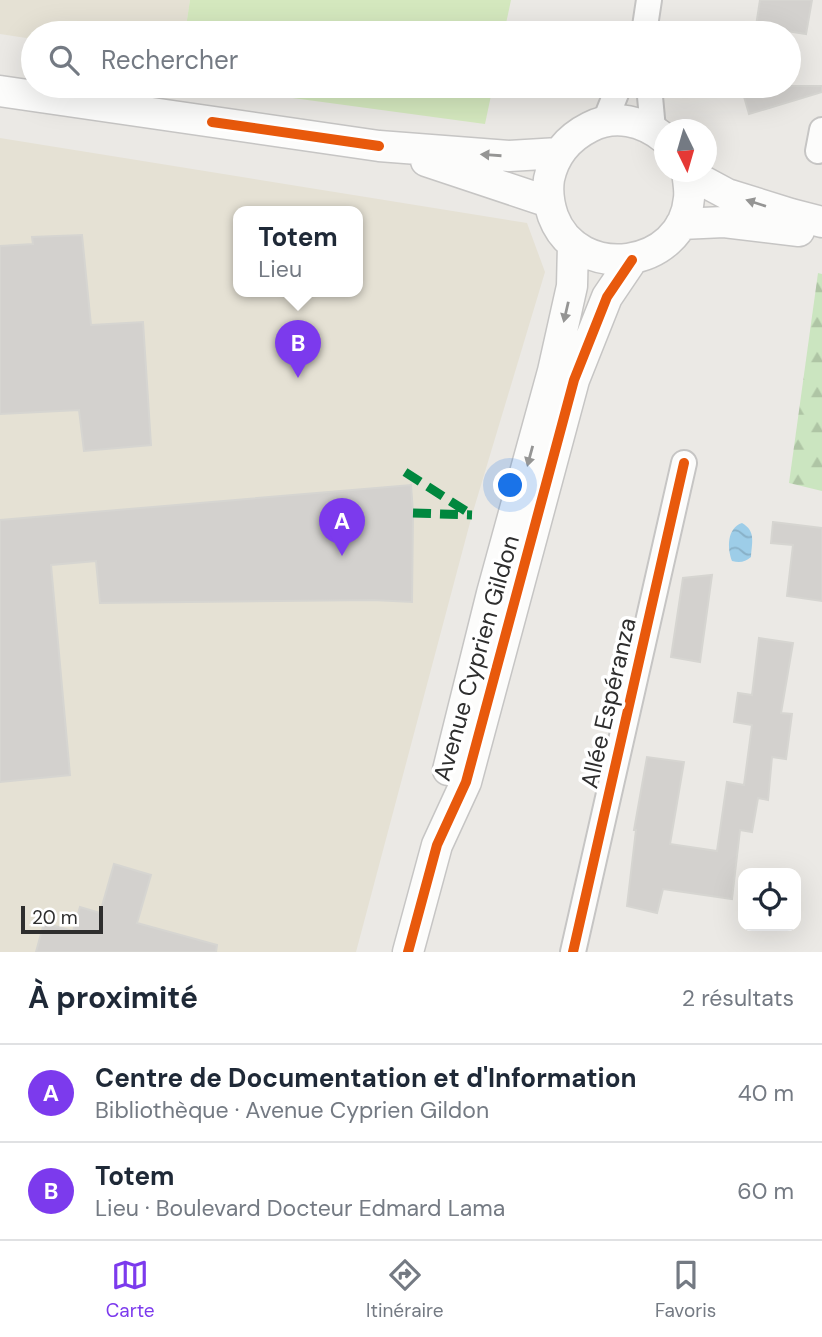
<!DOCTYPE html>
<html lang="fr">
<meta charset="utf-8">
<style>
:root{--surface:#fff;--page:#f2f2f3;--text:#1f2937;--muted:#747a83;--line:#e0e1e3;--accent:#7c3aed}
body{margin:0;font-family:"DM Sans",sans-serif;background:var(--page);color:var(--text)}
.controls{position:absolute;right:21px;bottom:21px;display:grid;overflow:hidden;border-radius:14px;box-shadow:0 7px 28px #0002}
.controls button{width:63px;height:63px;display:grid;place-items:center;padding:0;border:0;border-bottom:2px solid var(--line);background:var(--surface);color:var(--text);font:35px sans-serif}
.compass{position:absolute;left:654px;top:119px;width:63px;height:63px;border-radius:50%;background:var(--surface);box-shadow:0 7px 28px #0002;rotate:175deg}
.scale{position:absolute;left:21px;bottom:18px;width:82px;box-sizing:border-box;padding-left:7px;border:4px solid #2e2e2e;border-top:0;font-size:19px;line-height:24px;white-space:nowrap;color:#2e2e2e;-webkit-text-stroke:5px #fff;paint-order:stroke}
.you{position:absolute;left:511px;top:486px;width:24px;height:24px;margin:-18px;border:5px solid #fff;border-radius:50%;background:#1a73e8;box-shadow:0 0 0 10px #1a73e833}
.badge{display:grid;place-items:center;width:46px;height:46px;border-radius:50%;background:var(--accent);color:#fff;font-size:23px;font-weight:700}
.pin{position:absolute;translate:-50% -58px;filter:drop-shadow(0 2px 4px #0008)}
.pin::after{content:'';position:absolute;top:37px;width:24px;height:21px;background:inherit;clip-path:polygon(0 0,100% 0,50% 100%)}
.popup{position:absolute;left:233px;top:206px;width:130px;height:91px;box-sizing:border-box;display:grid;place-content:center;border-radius:14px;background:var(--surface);filter:drop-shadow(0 2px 5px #0005);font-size:23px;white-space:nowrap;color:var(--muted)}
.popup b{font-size:26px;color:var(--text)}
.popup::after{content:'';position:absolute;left:50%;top:100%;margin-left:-14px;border:14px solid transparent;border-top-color:var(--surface)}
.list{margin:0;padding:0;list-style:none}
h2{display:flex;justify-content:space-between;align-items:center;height:91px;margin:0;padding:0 28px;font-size:30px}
h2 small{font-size:23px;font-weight:400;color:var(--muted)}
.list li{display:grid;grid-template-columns:46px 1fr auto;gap:21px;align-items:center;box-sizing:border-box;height:98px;padding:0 28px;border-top:2px solid var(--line)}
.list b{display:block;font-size:26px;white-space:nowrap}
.list p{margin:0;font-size:23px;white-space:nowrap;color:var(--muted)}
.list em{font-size:23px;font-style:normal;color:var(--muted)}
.icon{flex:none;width:38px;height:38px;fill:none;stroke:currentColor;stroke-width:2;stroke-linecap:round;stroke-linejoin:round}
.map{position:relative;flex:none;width:822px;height:952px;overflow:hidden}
.search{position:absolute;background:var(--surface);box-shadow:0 7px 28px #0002;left:21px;right:21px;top:21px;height:77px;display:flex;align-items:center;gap:18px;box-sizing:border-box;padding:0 24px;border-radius:38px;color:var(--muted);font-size:26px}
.sheet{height:287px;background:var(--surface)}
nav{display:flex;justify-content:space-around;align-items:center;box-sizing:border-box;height:98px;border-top:2px solid var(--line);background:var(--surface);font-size:19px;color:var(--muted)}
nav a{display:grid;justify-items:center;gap:4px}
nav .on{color:var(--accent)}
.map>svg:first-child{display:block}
.education{fill:#e5e1d4;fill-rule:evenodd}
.forest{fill:url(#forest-firs)}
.pitch{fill:#d4e8be}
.water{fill:url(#water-waves)}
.building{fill:#d3d1ce;stroke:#d6d5d1;stroke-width:2}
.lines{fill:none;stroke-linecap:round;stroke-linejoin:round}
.minor-casing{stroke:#c6c5c4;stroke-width:28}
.tertiary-casing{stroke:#c6c5c4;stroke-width:33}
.minor{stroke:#fcfcfb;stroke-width:24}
.tertiary{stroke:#fcfcfb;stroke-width:30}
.quiet{stroke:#00873e;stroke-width:9;stroke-dasharray:18 9;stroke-linecap:butt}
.cycleway-casing{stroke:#fff;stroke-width:15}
.cycleway{stroke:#e8590c;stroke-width:10}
.oneway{fill:#959594}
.labels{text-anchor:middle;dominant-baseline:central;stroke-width:7;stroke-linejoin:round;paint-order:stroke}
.street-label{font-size:24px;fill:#2e2e2e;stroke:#fff}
</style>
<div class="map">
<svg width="822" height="952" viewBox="0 0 822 952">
<defs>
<pattern id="forest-firs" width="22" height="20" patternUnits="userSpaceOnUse" patternTransform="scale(1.75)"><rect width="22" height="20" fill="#cbe5c0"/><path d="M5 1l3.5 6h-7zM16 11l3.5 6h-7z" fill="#afc5a5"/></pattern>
<pattern id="water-waves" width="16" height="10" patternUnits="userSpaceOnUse" patternTransform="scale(1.75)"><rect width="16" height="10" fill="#9dcde8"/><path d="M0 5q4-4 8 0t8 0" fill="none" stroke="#88b0c7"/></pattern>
</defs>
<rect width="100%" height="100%" fill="#ebe9e5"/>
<path class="education" d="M0,0H190L185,33H33V39L0,34Z
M0,138L527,223L545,272L472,515L356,952H0ZM238,212H358V292H238Z"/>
<path class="forest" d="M818,273L822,274V491L789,483Z"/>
<path class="pitch" d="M190,0H511L504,33H185Z
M205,86H493L485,124Z"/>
<path class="water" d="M742,523C756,531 752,542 751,557C745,562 740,563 732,561C727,548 727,528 742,523Z"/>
<path class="building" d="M760,0H812L806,34L756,26Z
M741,86H822V92L749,114Z
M82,235L91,325L143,322L151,445L84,451L79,410L0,414V246L33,244L32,237Z
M411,485L413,513L412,602L373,600L100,603L96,561L51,565L70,775L0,782V520Z
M773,522L822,528V601L787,596L793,545L771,543Z
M712,575L700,662L671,657L683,578Z
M759,638L793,643L781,713L792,714L786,759L772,757L768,800L758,798L752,832L740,830L732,899L663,889L657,913L627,906L636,830H634L647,757L684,762L670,844L717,851L727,782L744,785L752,725L734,722L738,693L752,695Z
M114,864L151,875L137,923L217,945L216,952H36L44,923L73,931L80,907L100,913Z"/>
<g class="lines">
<defs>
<path id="minor" d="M644,33L649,0
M649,86L653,129
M605,121L619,86
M818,151L822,130
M573,952L684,463"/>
<path id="tertiary" d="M0,91L379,146L509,156L559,153
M664,138C643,121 615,114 590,127C568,138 554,155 549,179C547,192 549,204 553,216C578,283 683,269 689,198C690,190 688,180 687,172
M426,161L549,202
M688,173L727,194L791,214L822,222
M681,224L724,222L799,231
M448,770L492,593L553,371L572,286L573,244
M408,952L437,845L466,782L574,380L607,297L632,260"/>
</defs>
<use href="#minor" class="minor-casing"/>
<use href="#tertiary" class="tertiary-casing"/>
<use href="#minor" class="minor"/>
<use href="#tertiary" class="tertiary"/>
<path class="quiet" d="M405,472L472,515
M413,513L472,515"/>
<defs>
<path id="cycleway" d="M212,122L379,146
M408,952L437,845L466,782L574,380L607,297L632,260
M573,952L684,463"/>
</defs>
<use href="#cycleway" class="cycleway-casing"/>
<use href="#cycleway" class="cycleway"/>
</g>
<defs><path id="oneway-solid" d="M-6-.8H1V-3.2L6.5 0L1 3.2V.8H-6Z" transform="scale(1.75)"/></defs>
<g class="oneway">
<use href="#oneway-solid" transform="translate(491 155) rotate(-176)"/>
<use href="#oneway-solid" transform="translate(756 203) rotate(-162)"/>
<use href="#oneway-solid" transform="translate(566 312) rotate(103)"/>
<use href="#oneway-solid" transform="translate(530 456) rotate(105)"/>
</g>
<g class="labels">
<g class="street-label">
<text transform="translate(476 658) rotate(-74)">Avenue Cyprien Gildon</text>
<text transform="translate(608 703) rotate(-77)">Allée Espéranza</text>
</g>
</g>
</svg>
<div class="controls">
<button><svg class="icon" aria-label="locate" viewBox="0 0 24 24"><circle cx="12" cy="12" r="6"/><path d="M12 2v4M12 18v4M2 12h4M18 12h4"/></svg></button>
</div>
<svg class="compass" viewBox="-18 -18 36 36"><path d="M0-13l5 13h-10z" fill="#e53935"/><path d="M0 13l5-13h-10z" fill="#747a83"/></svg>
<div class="scale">20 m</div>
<div class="you"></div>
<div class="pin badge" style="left:342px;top:556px">A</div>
<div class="pin badge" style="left:298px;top:378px">B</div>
<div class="popup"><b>Totem</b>Lieu</div>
<div class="search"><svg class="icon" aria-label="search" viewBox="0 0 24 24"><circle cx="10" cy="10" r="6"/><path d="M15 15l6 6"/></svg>Rechercher</div>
</div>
<section class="sheet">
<h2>À proximité<small>2 résultats</small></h2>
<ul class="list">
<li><span class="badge">A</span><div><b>Centre de Documentation et d'Information</b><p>Bibliothèque · Avenue Cyprien Gildon</p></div><em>40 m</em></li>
<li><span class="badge">B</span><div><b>Totem</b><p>Lieu · Boulevard Docteur Edmard Lama</p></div><em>60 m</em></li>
</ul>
</section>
<nav>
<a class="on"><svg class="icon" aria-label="map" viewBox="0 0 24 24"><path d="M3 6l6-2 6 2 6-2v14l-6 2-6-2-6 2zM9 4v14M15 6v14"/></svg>Carte</a>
<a><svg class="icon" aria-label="directions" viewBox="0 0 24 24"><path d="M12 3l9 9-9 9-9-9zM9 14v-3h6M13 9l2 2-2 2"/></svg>Itinéraire</a>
<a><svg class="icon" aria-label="saved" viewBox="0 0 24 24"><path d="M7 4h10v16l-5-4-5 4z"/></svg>Favoris</a>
</nav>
